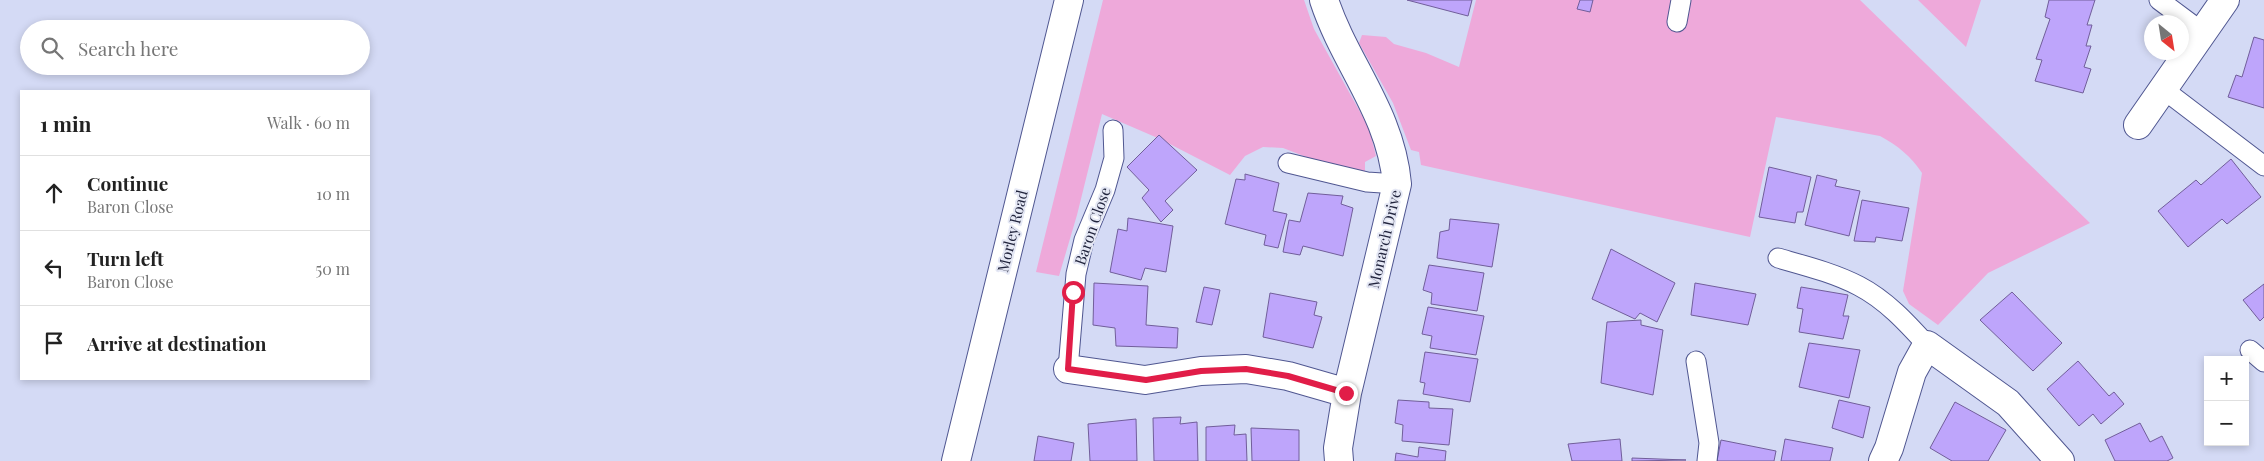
<!DOCTYPE html>
<meta charset="utf-8">
<style>
:root{--surface:#fff;--page:#f6f6f6;--text:#222;--muted:#767676;--line:#e0e0e0}
body{margin:0;font-family:"Playfair Display",serif;background:var(--page);color:var(--text)}
.controls{position:absolute;right:15px;bottom:15px;display:grid;overflow:hidden;border-radius:0px;box-shadow:0 2px 8px #0003}
.controls button{width:45px;height:45px;display:grid;place-items:center;padding:0;border:0;border-bottom:1px solid var(--line);background:var(--surface);color:var(--text);font:25px sans-serif}
.compass{position:absolute;left:2144px;top:15px;width:45px;height:45px;border-radius:50%;background:var(--surface);box-shadow:0 2px 8px #0003;rotate:150deg}
.stop{position:absolute;width:15px;height:15px;margin:-11px;border:4px solid #e11d48;border-radius:50%;background:#fff}
.stop.end{background:#e11d48;border-color:#fff;box-shadow:0 1px 5px #0008}
.list{margin:0;padding:0;list-style:none}
h2{display:flex;justify-content:space-between;align-items:center;height:65px;margin:0;padding:0 20px;font-size:21px}
h2 small{font-size:16px;font-weight:400;color:var(--muted)}
.list li{display:grid;grid-template-columns:32px 1fr auto;gap:15px;align-items:center;box-sizing:border-box;height:75px;padding:0 20px;border-top:1px solid var(--line)}
.list b{display:block;font-size:19px;white-space:nowrap}
.list p{margin:0;font-size:16px;white-space:nowrap;color:var(--muted)}
.list em{font-size:16px;font-style:normal;color:var(--muted)}
.icon{flex:none;width:28px;height:28px;fill:none;stroke:currentColor;stroke-width:2;stroke-linecap:round;stroke-linejoin:round}
.map{position:relative;flex:none;width:2264px;height:461px;overflow:hidden}
.search{position:absolute;background:var(--surface);box-shadow:0 2px 8px #0003;left:20px;top:20px;width:350px;height:55px;display:flex;align-items:center;gap:12px;box-sizing:border-box;padding:0 18px;border-radius:28px;color:var(--muted);font-size:19px}
.panel{position:absolute;background:var(--surface);box-shadow:0 2px 8px #0003;left:20px;top:90px;width:350px;height:290px;border-radius:0px}
.map>svg:first-child{display:block}
.green{fill:#eea9da}
.building{fill:#bea5fb;stroke:#715e9a}
.lines{fill:none;stroke-linecap:round;stroke-linejoin:round}
.lane-casing{stroke:#505791;stroke-width:21}
.street-casing{stroke:#505791;stroke-width:30}
.secondary-casing{stroke:#505791;stroke-width:30}
.lane{stroke:#fff;stroke-width:19}
.street{stroke:#fff;stroke-width:28}
.secondary{stroke:#fff;stroke-width:28}
.route{stroke:#e11d48;stroke-width:6}
.labels{text-anchor:middle;dominant-baseline:central;stroke-width:4;stroke-linejoin:round;paint-order:stroke}
.street-label{font-size:15px;fill:#21243d;stroke:#e5e8f5}
</style>
<div class="map">
<svg width="2264" height="461" viewBox="0 0 2264 461">
<rect width="100%" height="100%" fill="#d4daf5"/>
<path class="green" d="M1103,0H1304L1314,29L1369,128L1376,156L1365,162V172L1322,163L1283,148L1263,147L1245,156L1230,175L1160,139L1102,114L1077,215L1059,276L1036,272Z
M1476,0H1860L2090,223L1988,273L1938,325L1909,304L1903,291L1922,173C1911,156 1898,146 1880,136L1776,117L1750,237L1421,165L1419,152L1411,150L1393,103L1359,43L1362,35L1386,37L1394,44L1426,53L1459,67Z
M1918,0H1981L1966,47Z"/>
<path class="building" d="M1407,0H1472L1468,16Z
M1580,0H1593L1590,12L1577,9Z
M2049,0H2095L2087,25H2092L2086,46H2091L2084,67L2091,69L2083,93L2035,81L2042,60L2036,59L2050,19L2045,17Z
M2254,37L2264,40V108L2228,97L2236,75L2242,77Z
M1159,135L1197,170L1165,201L1173,210L1161,222L1142,198L1149,190L1127,167Z
M2231,159L2261,197L2227,224L2222,219L2188,247L2158,211L2196,180L2201,185Z
M1769,167L1811,177L1803,212H1797L1795,223L1759,217Z
M1245,174L1279,183L1273,211L1287,214L1278,248L1264,245L1266,235L1225,224L1236,179L1245,180Z
M1817,175L1837,180L1835,186L1860,191L1849,236L1805,225Z
M1308,193L1343,196L1341,204L1353,208L1343,256L1303,246L1300,255L1283,252L1289,220L1300,222Z
M1862,200L1909,208L1902,241L1876,237L1875,242L1854,241Z
M1128,218L1173,226L1166,272L1145,268L1141,280L1110,272L1118,229L1127,231Z
M1450,219L1499,224L1492,267L1437,258L1440,232L1449,230Z
M1611,249L1675,283L1657,322L1640,313L1635,319L1592,299Z
M1429,265L1484,273L1477,311L1431,304L1432,293L1423,290Z
M1094,283L1148,286L1146,325L1178,328L1177,348L1116,346L1115,328L1093,325Z
M1695,283L1756,294L1748,325L1691,315Z
M2264,284V317L2260,321L2243,300Z
M1204,287L1220,290L1212,325L1196,322Z
M1801,287L1848,295L1843,316H1849L1843,339L1799,332L1803,309L1797,308Z
M2012,292L2062,343L2033,371L1980,320Z
M1270,293L1317,302L1314,315L1322,317L1313,348L1263,337Z
M1428,307L1484,316L1476,355L1430,348L1432,336L1422,334Z
M1641,320V325L1663,330L1653,395L1601,383L1607,322Z
M1809,343L1860,350L1849,398L1799,387Z
M1425,352L1478,359L1470,402L1423,394L1425,383L1420,382Z
M2078,361L2109,396L2114,392L2124,404L2101,424L2093,414L2079,426L2047,389Z
M1398,400L1429,402V408L1453,409L1449,445L1402,441L1403,425L1395,423Z
M1839,400L1870,407L1863,438L1832,428Z
M1955,402L2006,430L1988,461H1952L1930,448Z
M1181,417L1180,424L1197,422L1198,461H1154L1153,418Z
M1136,419L1137,461H1090L1088,424Z
M2140,423L2150,442L2162,436L2173,458L2167,461H2115L2105,440Z
M1235,425L1234,435L1246,434L1247,461H1206V427Z
M1251,428L1299,430V461H1252Z
M1038,436L1074,443L1071,461H1034Z
M1620,439L1622,461H1572L1568,444Z
M1785,439L1833,448L1830,461H1781Z
M1721,440L1776,451L1774,461H1717Z
M1419,447L1446,451L1445,461H1395L1396,453L1418,457Z
M1632,458L1686,460L1632,461Z"/>
<g class="lines">
<defs>
<path id="lane" d="M2159,0L2202,32
M1677,22L1681,0
M2163,89L2264,166
M1288,163L1367,182L1397,184
M1778,258C1806,266 1834,273 1859,286C1886,300 1907,323 1927,345
M2250,350L2264,362
M1696,361L1709,443L1707,461
M1068,369L1076,274L1084,240L1105,190L1114,158L1113,130"/>
<path id="street" d="M1324,0C1345,64 1391,113 1397,184L1347,393L1338,448L1339,461
M2138,125L2225,0
M1068,369L1145,380L1201,371L1246,369L1288,376L1347,393
M1883,461L1889,448L1912,372L1927,345L2008,403L2060,461"/>
<path id="secondary" d="M956,461L1069,0"/>
</defs>
<use href="#lane" class="lane-casing"/>
<use href="#street" class="street-casing"/>
<use href="#secondary" class="secondary-casing"/>
<use href="#lane" class="lane"/>
<use href="#street" class="street"/>
<use href="#secondary" class="secondary"/>
</g>
<g class="lines">
<path class="route" d="M1073,292L1068,369L1146,380L1201,371L1246,369L1288,376L1346,393"/>
</g>
<g class="labels">
<g class="street-label">
<text transform="translate(1092 226) rotate(-71)">Baron Close</text>
<text transform="translate(1012 231) rotate(-76)">Morley Road</text>
<text transform="translate(1384 239) rotate(-77)">Monarch Drive</text>
</g>
</g>
</svg>
<div class="controls">
<button>+</button>
<button>−</button>
</div>
<svg class="compass" viewBox="-18 -18 36 36"><path d="M0-13l5 13h-10z" fill="#e53935"/><path d="M0 13l5-13h-10z" fill="#767676"/></svg>
<div class="stop" style="left:1073px;top:292px"></div>
<div class="stop end" style="left:1346px;top:393px"></div>
<div class="search"><svg class="icon" aria-label="search" viewBox="0 0 24 24"><circle cx="10" cy="10" r="6"/><path d="M15 15l6 6"/></svg>Search here</div>
<section class="panel">
<h2>1 min<small>Walk · 60 m</small></h2>
<ul class="list">
<li><svg class="icon" aria-label="ahead" viewBox="0 0 24 24"><path d="M12 20V5M6 11l6-6 6 6"/></svg><div><b>Continue</b><p>Baron Close</p></div><em>10 m</em></li>
<li><svg class="icon" aria-label="left" viewBox="0 0 24 24"><path d="M17 20v-9H6M10 6l-5 5 5 5"/></svg><div><b>Turn left</b><p>Baron Close</p></div><em>50 m</em></li>
<li><svg class="icon" aria-label="arrive" viewBox="0 0 24 24"><path d="M6 21V4h12l-3 4 3 4H6"/></svg><div><b>Arrive at destination</b></div></li>
</ul>
</section>
</div>
